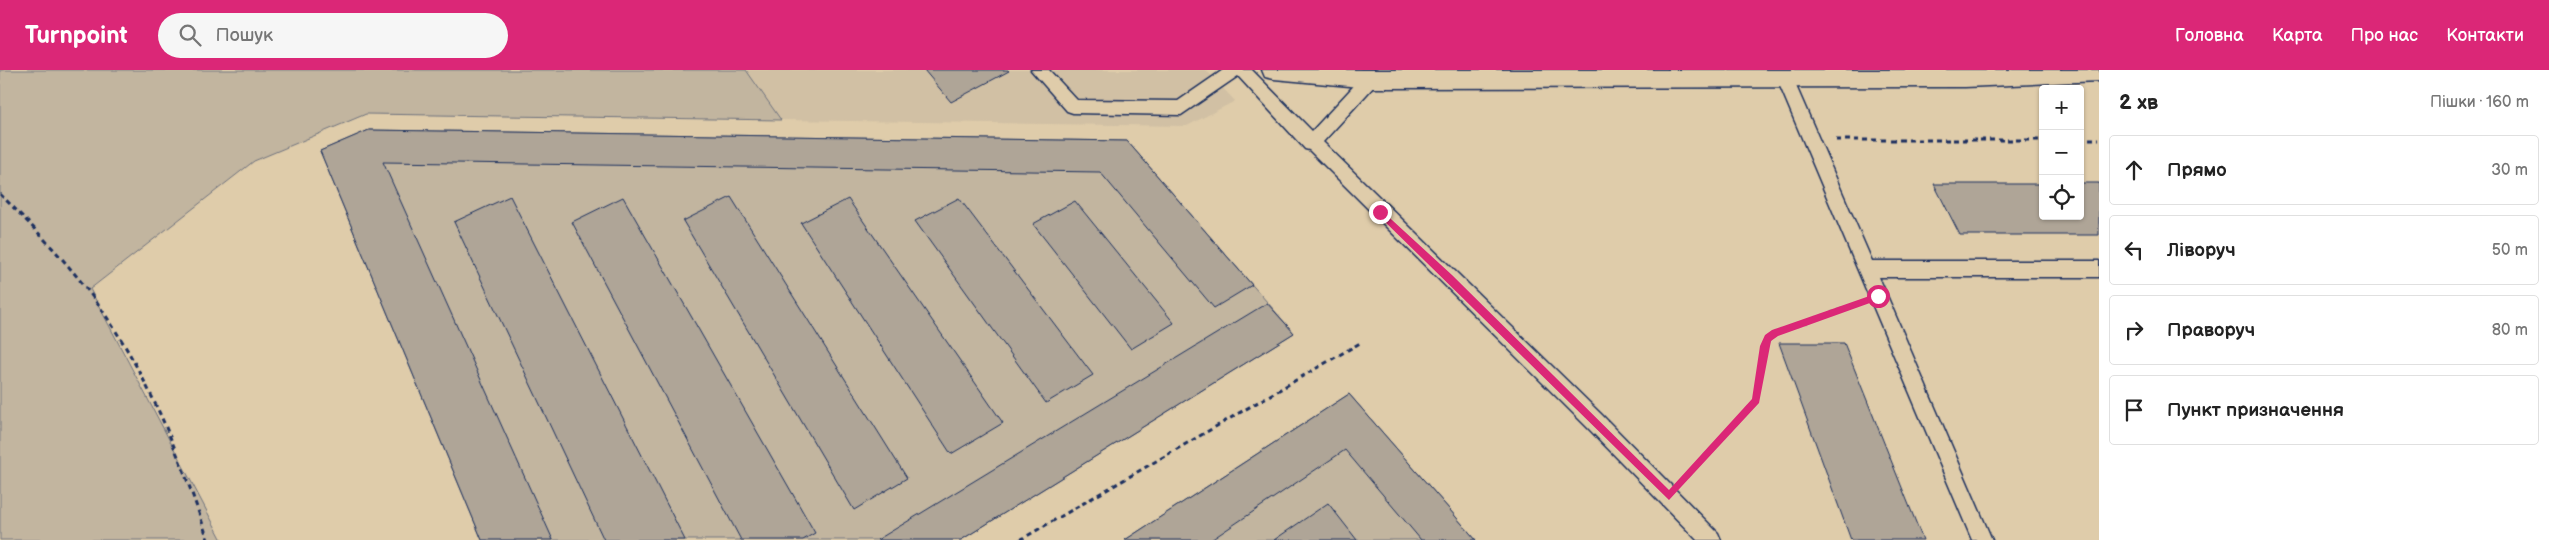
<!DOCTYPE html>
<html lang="uk">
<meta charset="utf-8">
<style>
:root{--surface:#fff;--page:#f6f6f6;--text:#222;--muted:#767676;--line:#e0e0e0;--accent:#db2777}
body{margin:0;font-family:"Balsamiq Sans",sans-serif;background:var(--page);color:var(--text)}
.controls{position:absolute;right:15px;top:15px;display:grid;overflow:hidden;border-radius:5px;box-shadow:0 1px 4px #0004}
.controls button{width:45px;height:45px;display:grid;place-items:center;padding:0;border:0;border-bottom:1px solid var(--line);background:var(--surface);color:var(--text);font:25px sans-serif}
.stop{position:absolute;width:15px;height:15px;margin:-11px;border:4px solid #db2777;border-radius:50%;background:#fff}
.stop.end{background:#db2777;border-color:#fff;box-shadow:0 1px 5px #0008}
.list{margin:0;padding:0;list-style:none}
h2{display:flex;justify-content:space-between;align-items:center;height:65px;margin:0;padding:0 20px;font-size:21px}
h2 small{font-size:16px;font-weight:400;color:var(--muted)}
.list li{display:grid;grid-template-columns:32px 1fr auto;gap:15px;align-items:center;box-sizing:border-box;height:70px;margin:0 10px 10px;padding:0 10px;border:1px solid var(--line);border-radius:5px}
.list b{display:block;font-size:19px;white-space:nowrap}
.list em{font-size:16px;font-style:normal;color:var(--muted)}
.icon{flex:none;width:28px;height:28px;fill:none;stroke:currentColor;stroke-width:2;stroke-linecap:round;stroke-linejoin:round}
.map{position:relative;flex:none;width:2099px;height:470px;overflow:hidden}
header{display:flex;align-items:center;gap:30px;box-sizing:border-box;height:70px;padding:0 25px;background:var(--accent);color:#fff}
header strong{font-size:24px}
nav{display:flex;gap:28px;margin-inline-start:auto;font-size:18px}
.search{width:350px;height:45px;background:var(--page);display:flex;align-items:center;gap:12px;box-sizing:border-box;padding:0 18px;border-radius:28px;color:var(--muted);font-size:19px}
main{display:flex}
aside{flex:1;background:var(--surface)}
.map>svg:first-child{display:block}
.built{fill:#d1c0a4}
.green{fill:#c2b59f;stroke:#6e727e}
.building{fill:#afa597;stroke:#1b2f5e}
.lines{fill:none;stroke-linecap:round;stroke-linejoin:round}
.lane-casing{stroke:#1b2f5e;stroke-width:3}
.street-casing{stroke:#1b2f5e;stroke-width:3}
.path{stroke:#1b2f5e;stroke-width:3;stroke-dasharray:5 4;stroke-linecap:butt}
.lane{fill:#dfccaa;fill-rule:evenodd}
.street{fill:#dfccaa;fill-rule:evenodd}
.route{fill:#db2777}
</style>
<header>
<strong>Turnpoint</strong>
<div class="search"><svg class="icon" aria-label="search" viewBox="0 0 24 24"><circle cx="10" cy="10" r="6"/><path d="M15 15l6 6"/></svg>Пошук</div>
<nav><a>Головна</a><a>Карта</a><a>Про нас</a><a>Контакти</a></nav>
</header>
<main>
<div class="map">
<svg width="2099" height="470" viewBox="0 0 2099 470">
<rect width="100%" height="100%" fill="#dfccaa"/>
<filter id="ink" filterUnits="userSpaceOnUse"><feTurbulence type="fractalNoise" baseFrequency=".02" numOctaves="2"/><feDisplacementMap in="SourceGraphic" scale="10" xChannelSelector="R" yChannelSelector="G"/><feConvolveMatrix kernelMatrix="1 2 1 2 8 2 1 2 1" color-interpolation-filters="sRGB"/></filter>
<g filter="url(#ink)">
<path class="built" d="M746,0H1206L1235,31L1187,56L781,50Z"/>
<path class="green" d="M0,0H746L781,50L366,44L254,91L90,219L222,470H0Z
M369,60L1127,71L1294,263L961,470H482L320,81Z
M1349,324L1476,470H1125Z"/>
<path class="building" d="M924,0H1008L1009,1L951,32Z
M369,60L1127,71L1252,215L1214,238L1100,102L383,92L553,470H482L320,81Z
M2080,113H2099V165H1960L1934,114H2043V146H2080Z
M510,126L685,470H604L454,152Z
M623,127L815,463L803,470H741L572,152Z
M731,127L907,408L854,440L683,151Z
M959,128L1093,305L1046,333L915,151Z
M848,129L1003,353L951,384L801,153Z
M1075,131L1174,253L1131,279L1033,154Z
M1267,233L1294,263L961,470H877Z
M1779,273H1844L1923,470H1851Z
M1349,324L1476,470H1421L1345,380L1211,470H1125Z
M1328,433L1357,470H1274Z"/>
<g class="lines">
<defs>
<path id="lane" d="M1031,0H1049L1077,30L1178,31L1223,0H1252L1312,61L1362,7L1361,0H1377L1379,9L1377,13L1323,72L1602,345L1718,463L1721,470H1697L1588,358L1309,80L1305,79L1238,6L1181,45L1073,43L1067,41Z
M1785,3L1791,5L1793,9L1872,191H2099V207H1879L1992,470H1972L1777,9L1779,5Z"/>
<path id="street" d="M1262,0H2099V11L1965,17L1371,18L1274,9L1265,7Z"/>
</defs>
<use href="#lane" class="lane-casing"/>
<use href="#street" class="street-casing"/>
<path class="path" d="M2080,69H2099
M1836,70H2043
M0,124C29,153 57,181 82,213C142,289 178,379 208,470
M1686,407L1756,331L1762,285L1769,269L1775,263L1855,235
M1020,470L1360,273"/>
<use href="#lane" class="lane"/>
<use href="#street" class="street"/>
</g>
</g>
<path class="route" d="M1380,139L1452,205L1669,420L1752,329L1760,276L1765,265L1772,260L1878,223L1882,226L1881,229L1778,266L1771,271L1759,333L1669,430L1377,144L1376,142Z"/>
</svg>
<div class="controls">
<button>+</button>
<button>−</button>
<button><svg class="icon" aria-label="locate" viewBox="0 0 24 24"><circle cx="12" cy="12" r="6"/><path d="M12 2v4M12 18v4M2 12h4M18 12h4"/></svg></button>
</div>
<div class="stop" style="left:1878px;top:226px"></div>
<div class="stop end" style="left:1380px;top:142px"></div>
</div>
<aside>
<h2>2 хв<small>Пішки · 160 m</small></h2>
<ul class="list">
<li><svg class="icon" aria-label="ahead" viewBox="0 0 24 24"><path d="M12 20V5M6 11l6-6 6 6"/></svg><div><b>Прямо</b></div><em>30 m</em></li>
<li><svg class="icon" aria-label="left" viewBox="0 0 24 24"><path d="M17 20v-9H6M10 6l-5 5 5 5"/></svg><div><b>Ліворуч</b></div><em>50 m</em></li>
<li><svg class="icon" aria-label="right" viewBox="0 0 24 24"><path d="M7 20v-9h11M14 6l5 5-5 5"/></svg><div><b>Праворуч</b></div><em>80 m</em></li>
<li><svg class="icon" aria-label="arrive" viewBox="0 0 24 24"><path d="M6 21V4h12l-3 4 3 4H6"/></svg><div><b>Пункт призначення</b></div></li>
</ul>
</aside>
</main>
